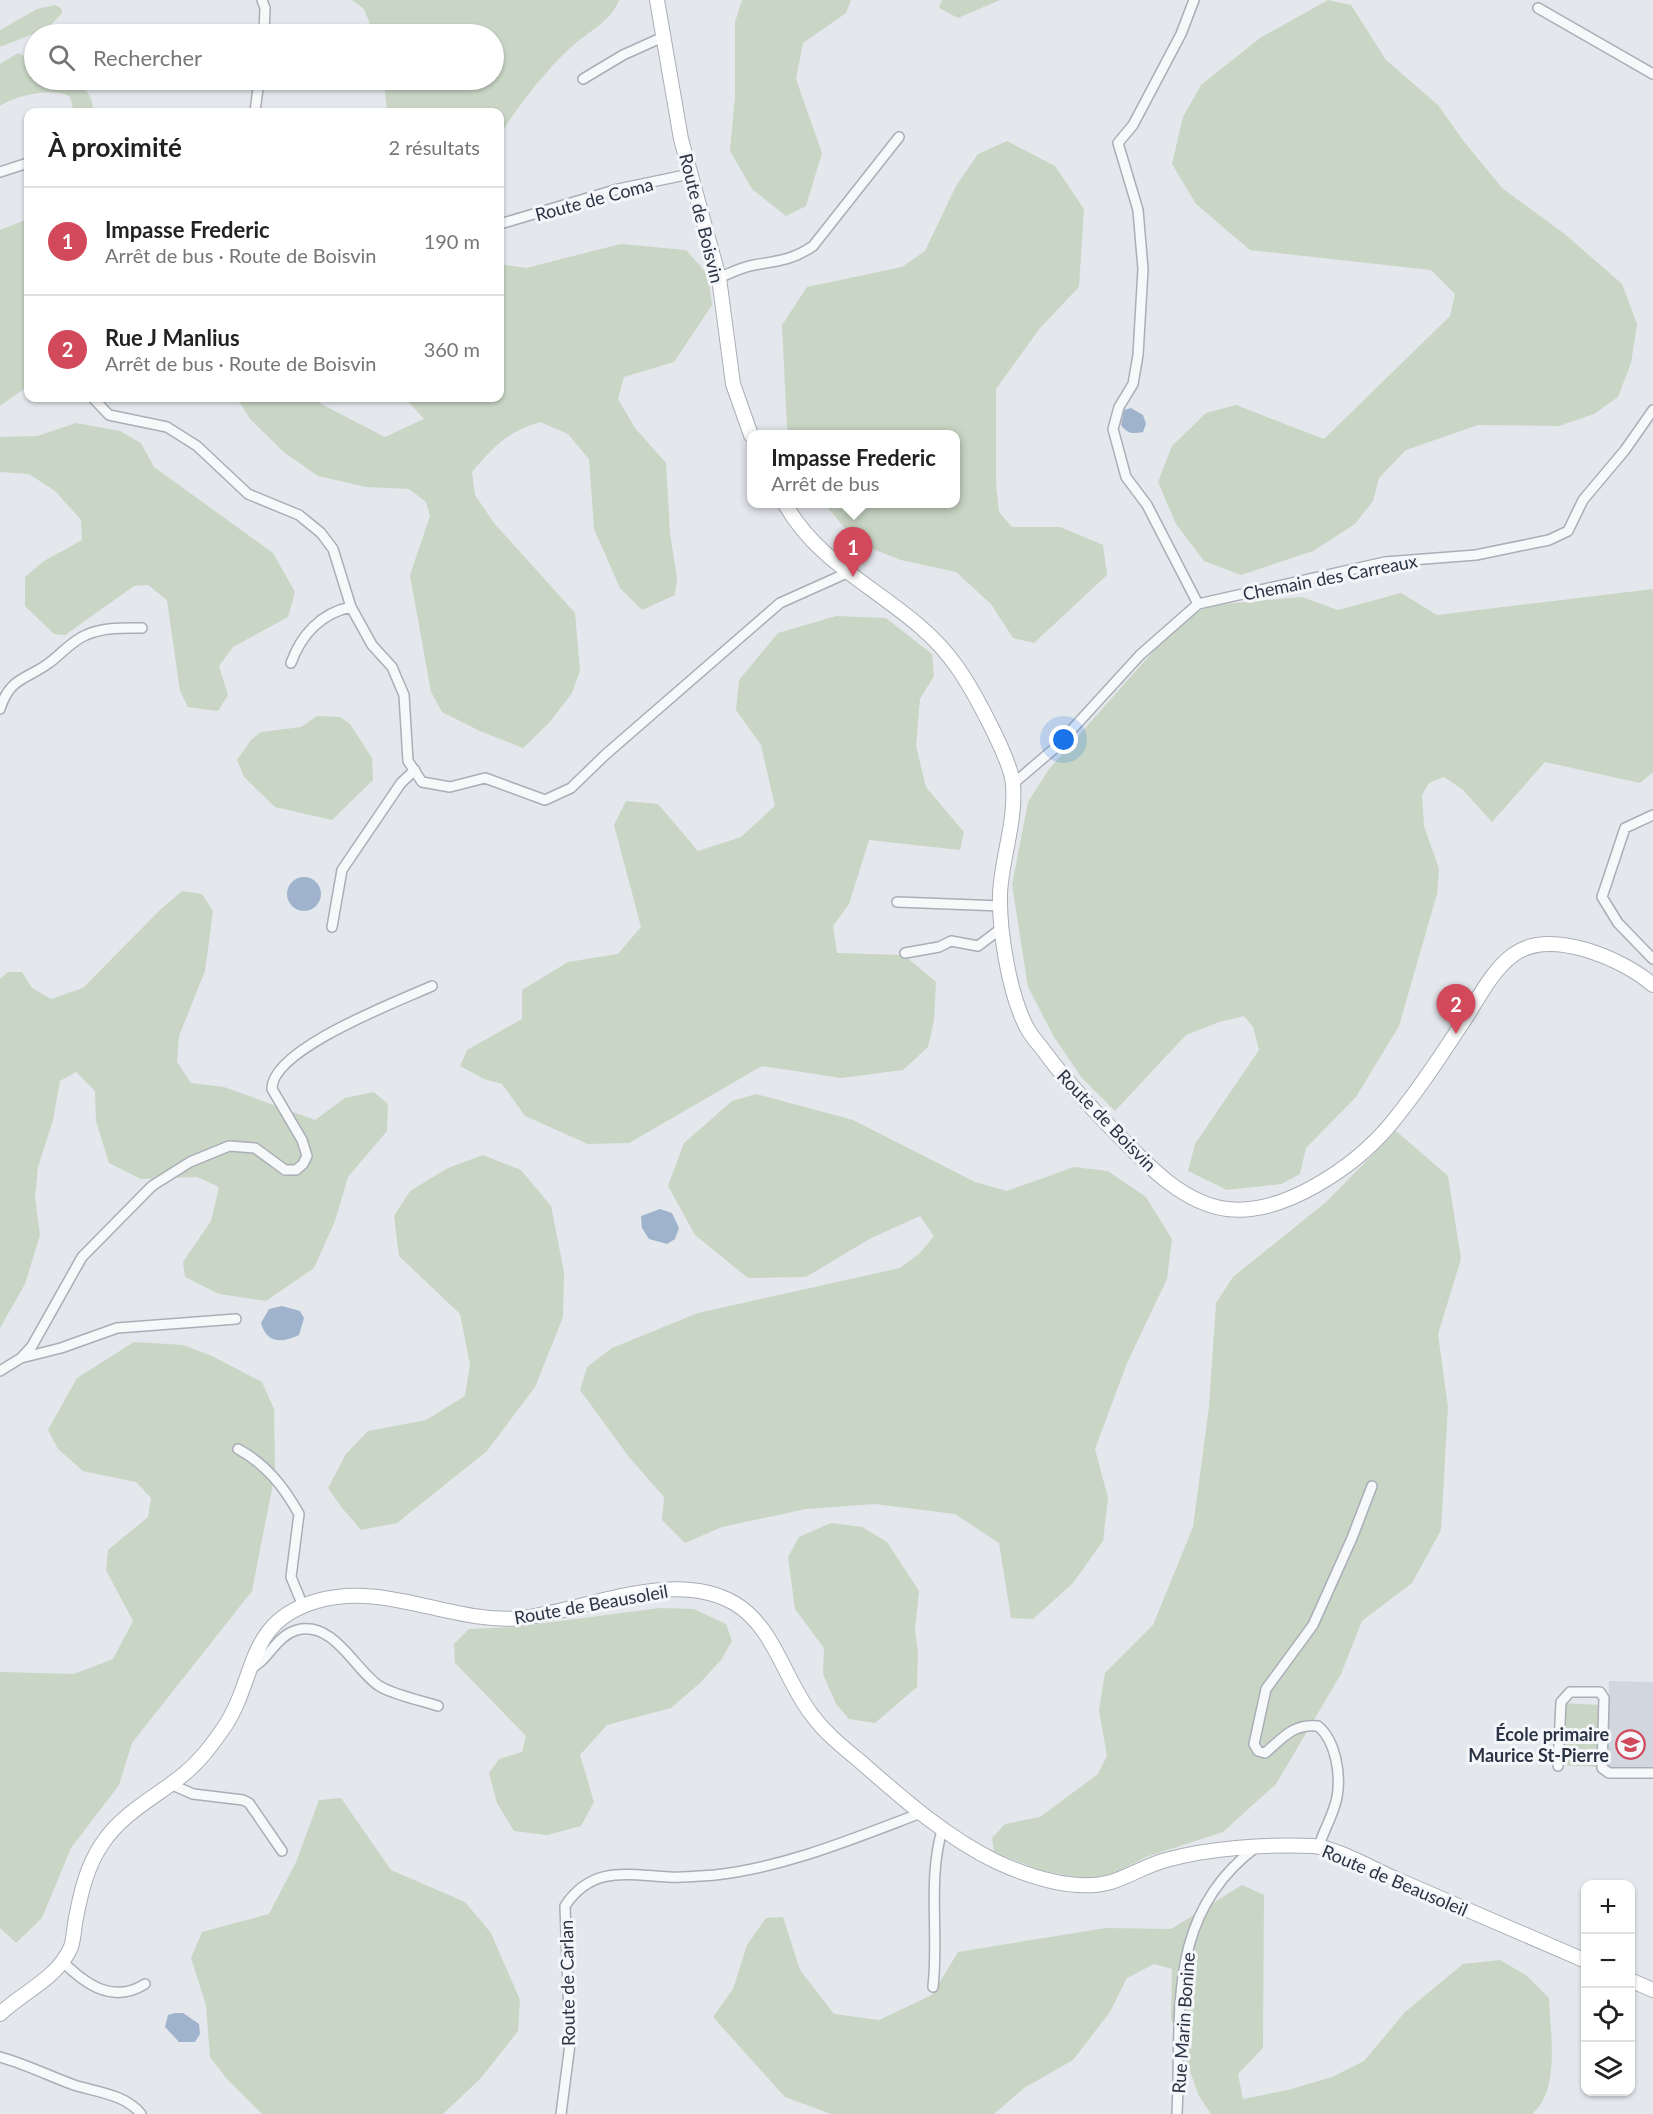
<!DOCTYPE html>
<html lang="fr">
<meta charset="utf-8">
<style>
:root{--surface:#fff;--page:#f6f6f6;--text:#222;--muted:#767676;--line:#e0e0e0;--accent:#d1495b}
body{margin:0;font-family:Lato,sans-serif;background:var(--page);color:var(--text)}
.controls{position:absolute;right:18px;bottom:18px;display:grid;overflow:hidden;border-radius:12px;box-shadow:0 2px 4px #0004}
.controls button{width:54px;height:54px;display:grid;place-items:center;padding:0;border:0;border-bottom:2px solid var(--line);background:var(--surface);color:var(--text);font:30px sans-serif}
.you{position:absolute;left:1064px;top:740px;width:21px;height:21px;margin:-15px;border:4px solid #fff;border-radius:50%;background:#1a73e8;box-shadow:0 0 0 9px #1a73e833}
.badge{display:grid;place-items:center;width:39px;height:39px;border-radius:50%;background:var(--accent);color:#fff;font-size:20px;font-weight:700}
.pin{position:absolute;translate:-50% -50px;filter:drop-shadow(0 2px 3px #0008)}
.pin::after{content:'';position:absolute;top:32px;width:21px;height:18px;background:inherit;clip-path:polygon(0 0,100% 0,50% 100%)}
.popup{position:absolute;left:747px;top:430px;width:213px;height:78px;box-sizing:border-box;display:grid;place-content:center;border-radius:12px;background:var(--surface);filter:drop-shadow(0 2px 4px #0005);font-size:20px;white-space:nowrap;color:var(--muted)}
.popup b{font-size:22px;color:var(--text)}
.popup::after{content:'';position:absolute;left:50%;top:100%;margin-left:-12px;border:12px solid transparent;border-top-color:var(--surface)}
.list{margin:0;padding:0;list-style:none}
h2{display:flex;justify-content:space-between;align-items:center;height:78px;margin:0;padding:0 24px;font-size:26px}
h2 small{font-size:20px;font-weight:400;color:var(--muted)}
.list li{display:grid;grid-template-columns:39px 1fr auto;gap:18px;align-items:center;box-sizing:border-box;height:108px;padding:0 24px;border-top:2px solid var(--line)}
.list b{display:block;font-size:22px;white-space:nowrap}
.list p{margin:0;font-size:20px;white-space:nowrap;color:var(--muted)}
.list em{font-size:20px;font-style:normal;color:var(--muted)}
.icon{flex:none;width:33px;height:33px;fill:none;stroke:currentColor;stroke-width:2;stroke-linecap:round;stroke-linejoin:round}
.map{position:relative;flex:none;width:1653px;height:2114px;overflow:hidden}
.search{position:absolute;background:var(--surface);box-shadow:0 2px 4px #0004;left:24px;top:24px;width:480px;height:66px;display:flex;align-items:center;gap:15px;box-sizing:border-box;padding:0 21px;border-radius:33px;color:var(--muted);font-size:22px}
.panel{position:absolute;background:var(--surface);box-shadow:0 2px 4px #0004;left:24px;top:108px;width:480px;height:294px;border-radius:12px}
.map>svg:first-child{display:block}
.built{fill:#d2d6de}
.green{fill:#c9d6c5}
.water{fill:#9fb4cc}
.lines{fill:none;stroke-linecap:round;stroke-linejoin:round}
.street-casing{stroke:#a9aeb7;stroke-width:12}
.secondary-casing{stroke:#a9aeb7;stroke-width:16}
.street{stroke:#f7f8fa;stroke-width:9}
.secondary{stroke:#fff;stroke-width:14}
.labels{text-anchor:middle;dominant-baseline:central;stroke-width:6;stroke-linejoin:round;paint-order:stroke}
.street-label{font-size:18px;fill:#2b3445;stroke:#f4f6f9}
.poi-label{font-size:18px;font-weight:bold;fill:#2b3445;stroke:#f4f6f9;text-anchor:end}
</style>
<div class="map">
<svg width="1653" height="2114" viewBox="0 0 1653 2114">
<rect width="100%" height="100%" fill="#e4e7ec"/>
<path class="built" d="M1609,1681L1653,1682V1769L1607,1767Z"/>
<path class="green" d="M352,0H619C612,21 586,33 570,48C543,74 520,103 500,135V112H387L384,80H494V34H374L364,9Z
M742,0H851L846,13L803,43L796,79L822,153L806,206L786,216L752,189L730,151L735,97V22Z
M942,0H1000L958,18L939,8Z
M1328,0L1351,5L1386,60L1438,105L1465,143L1502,188L1566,235L1622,284L1637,324L1631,363L1618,397L1594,414L1559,426L1478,425L1406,450L1379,478L1373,501L1355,524L1313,551L1241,575L1204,561L1176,524L1158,482L1172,446L1206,413L1236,405L1324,439L1450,316L1455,294L1431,270L1250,250L1196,204L1172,164L1183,117L1201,85L1260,38Z
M55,5L61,8L62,13L48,28L0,47V30L37,9Z
M18,53C30,57 34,68 34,80C58,80 94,78 93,112H74L70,97C56,86 13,96 0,106V64Z
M1007,141L1055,166L1084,209L1079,287L1040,328L996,389V483L999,512L1012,527H1060L1103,545L1107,575L1034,643L1013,638L991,604L956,572L901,560L857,543L825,504H955V434H790L787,428L782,325L807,287L902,267L925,251L956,186L978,154Z
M28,219V386L0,406V230Z
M621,244L686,250L708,275L712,305L674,362L624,377L618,399L635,428L666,463L670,533L677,578L675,595L642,610L620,588L594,529L589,459L568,434L540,422C507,432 494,446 472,472L475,495L494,523L575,613L580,671L572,693L549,723L523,748L480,731L442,712L431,692L410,575L430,516L426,502L409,489L366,487L318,476L285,453L250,419L237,398H313L323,405L385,437L424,419L405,398H500V264L526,268Z
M76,423L120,431L141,443L154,467L273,553L295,592L288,617L233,647L219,666L228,695L218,711L188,707L180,691L167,600L148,585L134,586L65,635L54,634L25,606V577L44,561L82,540L81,520L55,491L29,474L0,472V437L37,436Z
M1653,589V772L1640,783L1545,762L1492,822L1462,789L1444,777L1429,783L1422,795L1424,826L1439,869L1437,894L1399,1026L1356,1097L1306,1148L1300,1174L1281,1184L1227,1190L1188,1171L1195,1144L1259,1050L1253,1027L1244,1016L1219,1022L1186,1035L1115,1111L1082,1078L1054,1037L1028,987L1012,885L1028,802L1049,769L1180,621L1211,605L1302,597L1338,610L1401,593L1437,615Z
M836,616L886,618L932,654L934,676L920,699L916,746L926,787L964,832L960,850L869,840L849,904L833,926L837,953L904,955L936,982L934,1021L928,1047L903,1070L841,1078L762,1066L629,1143L588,1144L525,1116L502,1084L484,1079L460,1066L467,1050L522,1019V990L568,962L618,954L641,927L614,825L626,801L658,804L698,851L741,837L775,806L761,745L736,710L739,680L778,633Z
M317,716L340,717L350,724L372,758L373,780L332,820L275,807L244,777L237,760L251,740L261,732L301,727Z
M182,891L202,894L213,911L205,971L179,1036L177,1062L191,1083L224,1087L315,1120L345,1098L374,1092L388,1104L387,1131L348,1177L335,1221L314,1268L266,1301L219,1294L185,1277L183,1262L211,1221L219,1187L197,1177L141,1179L109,1163L96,1121L95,1091L76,1072L60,1081L53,1120L38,1167L35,1197L40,1235L25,1284L0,1328V979L8,972H22L32,988L51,999L83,988L160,910Z
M756,1094L853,1120L975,1182L1007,1191L1074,1167L1108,1171L1146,1197L1172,1239L1167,1279L1127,1363L1095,1449L1108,1498L1103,1541L1073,1583L1033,1619L1011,1618L999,1543L955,1514L875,1504L806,1509L722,1527L685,1543L662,1520L664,1497L629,1457L580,1390L587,1367L612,1348L698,1313L900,1268L920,1253L934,1236L920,1216L871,1238L806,1277L748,1278L695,1235L668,1186L684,1143L732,1101Z
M1396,1131L1448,1176L1461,1259L1438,1334L1448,1407L1441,1530L1412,1583L1362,1621L1341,1674L1276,1784L1223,1832L1146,1857L1097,1881L1039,1870L994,1852L992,1838L1005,1824L1040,1817L1098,1774L1107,1756L1099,1710L1105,1673L1153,1625L1193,1527L1209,1407L1216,1303L1233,1277L1326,1202Z
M483,1155L521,1170L551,1206L564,1272L563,1317L535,1387L487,1451L397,1523L361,1530L342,1508L328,1488L346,1454L368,1431L426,1420L465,1396L470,1364L460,1314L399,1256L394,1216L410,1191L448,1168Z
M134,1342L183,1345L212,1356L262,1382L274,1409L275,1473L252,1591L132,1743L119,1785L71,1848L42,1918L16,1943L0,1928V1672L74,1674L113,1659L133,1621L106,1570L108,1550L148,1517L151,1498L136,1482L83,1471L58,1449L48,1430L77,1378Z
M831,1523L862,1527L887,1542L919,1591L915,1630L918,1652L917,1687L875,1723L849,1719L836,1704L823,1674L824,1648L795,1609L788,1557L799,1537Z
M660,1608L694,1609L726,1624L732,1641L721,1660L700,1683L671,1708L607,1725L580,1755L594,1802L581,1826L547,1835L514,1831L497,1803L489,1773L499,1759L522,1752L526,1736L455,1663L454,1644L469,1629L514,1627Z
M1564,1703L1599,1705L1597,1767L1561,1765Z
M341,1798L391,1870L465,1902L491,1933L520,2000L518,2031L481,2078L443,2114H262L227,2079L210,2057L206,2005L191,1958L202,1932L269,1914L296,1862L319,1800Z
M1242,1885L1264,1895L1263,2048L1238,2074L1243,2099L1288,2090L1332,2077L1364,2061L1405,2012L1463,1964L1500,1960L1526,1975L1549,1998C1550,2032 1561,2090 1532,2114H1211L1199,2096L1171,2019L1172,1969L1154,1964L1127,1978L1110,2012L1073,2060L1024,2088L994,2114H831L785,2097L713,2017L733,1989L747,1945L766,1918L783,1917L800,1970L834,2014L879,2020L932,1995L958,1952L1106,1928L1171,1929Z"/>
<path class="water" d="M1131,408L1143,415L1146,424L1143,432C1134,434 1127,434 1121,425L1124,410Z
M287 894a17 17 0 1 1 34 0a17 17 0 1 1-34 0Z
M660,1209L672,1213L679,1228L675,1239L667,1244L649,1239L642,1228L641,1216Z
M282,1306L300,1311L304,1318L299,1335C282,1343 267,1344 261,1323L269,1309Z
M175,2013H183L199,2024L200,2034L195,2042H179L165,2027L168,2015Z"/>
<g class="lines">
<defs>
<path id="street" d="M262,0L265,8L264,34
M1194,0L1181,34L1133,125L1118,143L1138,210L1143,269L1138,355L1133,384L1119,407L1113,429L1126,477L1147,505L1198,604
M1538,8L1653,74
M583,79L623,55L663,37
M255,112L259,80
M0,172L28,163
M500,224L618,189L690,174
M719,278C730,273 742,267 754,265C777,261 793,260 813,246L899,137
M93,398L109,415L167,427L197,446L248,494L299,515L321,533L333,549L351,607L372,645L392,667L404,695L408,761L422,782L450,787L485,778L545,800L571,788L605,755L780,603L847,573
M291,663C301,635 321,613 351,607
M0,709C10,677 26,680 49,663C61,654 73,640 86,635C104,627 123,628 142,628
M1014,783L1055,748L1140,655L1198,604L1385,562L1476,555L1549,540L1568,531L1583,500L1625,450L1653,410
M1653,815L1625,828L1602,897L1618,923L1653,959
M897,902L1001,906
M332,927L342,870L401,783L415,770
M905,953L939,947L951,941L978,946L1003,927
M21,1358L61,1348L117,1328L236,1319
M0,1371L21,1358L32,1346L82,1257L152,1186L190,1162L229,1146L255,1148L285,1170H296L303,1164L307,1156L302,1140L272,1089C271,1049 399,1001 432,986
M238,1449C266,1464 284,1487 299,1514L291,1577L303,1606
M248,1670C269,1661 275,1636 297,1630C335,1620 357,1674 381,1687C398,1696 419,1700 438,1706
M1558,1766L1561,1702L1570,1692H1600L1604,1698L1602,1768L1609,1773H1653
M170,1784L193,1794L243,1800L249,1803L282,1851
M1319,1846C1324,1829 1334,1814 1337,1797C1341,1775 1336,1741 1318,1726C1293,1723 1282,1739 1265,1753L1258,1751L1254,1744L1266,1689L1313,1625L1352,1538L1372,1486
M62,1961C86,1985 113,2004 145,1984
M933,1987C939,1934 927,1877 943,1827
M0,2057C26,2064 49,2076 74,2085C96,2092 125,2094 141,2114
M561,2114L570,2044L565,1906C592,1865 628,1875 669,1877C683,1878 700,1876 715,1875C786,1867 855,1838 921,1813
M1177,2114C1182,2013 1165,1916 1255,1848"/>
<path id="secondary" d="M657,0L681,139L719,278L733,384L751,435
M785,504C825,576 911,600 957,667C972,688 1012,761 1013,785C1016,821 1002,857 1000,893C999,931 1009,994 1027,1028C1031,1036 1038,1043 1044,1051C1067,1083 1093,1110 1121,1138C1149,1167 1185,1204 1227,1209C1283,1216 1354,1167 1389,1126C1416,1094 1439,1059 1461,1025C1476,1003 1491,971 1513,955C1550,927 1623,959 1653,985
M1630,1980L1653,1990
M0,2014C24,1991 57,1979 71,1947C74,1938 74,1927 76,1918C81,1892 87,1866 102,1844C122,1813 156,1797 184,1774C200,1761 211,1746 223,1729C258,1678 244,1622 317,1601C386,1581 454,1625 522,1618C587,1610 673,1568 734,1603C774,1626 785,1681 812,1715C826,1734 844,1748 862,1763C903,1799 947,1838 997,1862C1030,1877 1076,1892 1111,1882C1130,1876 1147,1865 1166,1860C1209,1848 1269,1844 1313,1846C1337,1848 1373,1869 1396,1879C1459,1906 1522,1934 1586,1961"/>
</defs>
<use href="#street" class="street-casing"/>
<use href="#secondary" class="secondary-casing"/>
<use href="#street" class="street"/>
<use href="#secondary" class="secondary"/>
</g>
<defs>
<symbol id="school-ring" viewBox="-11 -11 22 22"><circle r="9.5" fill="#f4f6f9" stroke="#d1495b" stroke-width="1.5"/><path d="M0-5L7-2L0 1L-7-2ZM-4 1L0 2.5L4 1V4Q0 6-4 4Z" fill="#d1495b"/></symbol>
</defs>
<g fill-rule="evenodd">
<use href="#school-ring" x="1614" y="1728" width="33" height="33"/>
</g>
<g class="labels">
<g class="street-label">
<text transform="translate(594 199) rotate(-15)">Route de Coma</text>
<text transform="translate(702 218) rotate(76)">Route de Boisvin</text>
<text transform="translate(1330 577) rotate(-11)">Chemain des Carreaux</text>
<text transform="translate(1107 1120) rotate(46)">Route de Boisvin</text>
<text transform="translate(591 1604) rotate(-10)">Route de Beausoleil</text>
<text transform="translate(1395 1880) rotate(23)">Route de Beausoleil</text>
<text transform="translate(567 1983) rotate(-91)">Route de Carlan</text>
<text transform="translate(1183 2023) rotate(-86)">Rue Marin Bonine</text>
</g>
<g class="poi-label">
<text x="1609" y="1734">École primaire<tspan x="1609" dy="21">Maurice St-Pierre</tspan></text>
</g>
</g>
</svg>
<div class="controls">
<button>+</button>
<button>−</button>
<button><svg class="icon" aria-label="locate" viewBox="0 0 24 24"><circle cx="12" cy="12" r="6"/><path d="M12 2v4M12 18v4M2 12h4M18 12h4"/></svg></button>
<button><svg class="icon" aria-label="layers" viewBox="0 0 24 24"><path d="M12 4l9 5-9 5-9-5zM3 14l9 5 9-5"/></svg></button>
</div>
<div class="you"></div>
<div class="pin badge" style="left:853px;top:577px">1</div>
<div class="popup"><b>Impasse Frederic</b>Arrêt de bus</div>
<div class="pin badge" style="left:1456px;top:1034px">2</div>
<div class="search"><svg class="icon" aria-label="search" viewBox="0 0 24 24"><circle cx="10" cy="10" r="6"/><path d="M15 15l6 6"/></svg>Rechercher</div>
<section class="panel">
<h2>À proximité<small>2 résultats</small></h2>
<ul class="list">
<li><span class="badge">1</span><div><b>Impasse Frederic</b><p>Arrêt de bus · Route de Boisvin</p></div><em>190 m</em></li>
<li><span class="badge">2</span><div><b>Rue J Manlius</b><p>Arrêt de bus · Route de Boisvin</p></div><em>360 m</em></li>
</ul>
</section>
</div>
